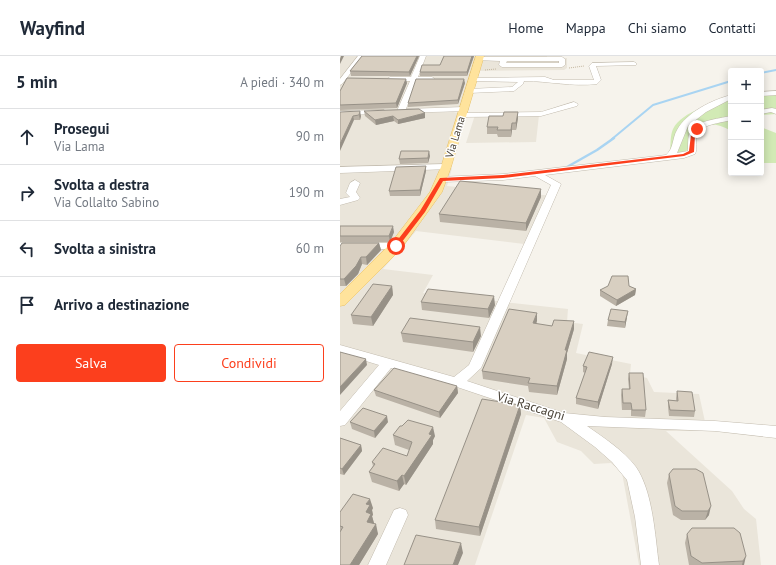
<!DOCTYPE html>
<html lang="it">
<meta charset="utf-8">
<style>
:root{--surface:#fff;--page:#f2f2f3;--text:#1f2937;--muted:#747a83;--line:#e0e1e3;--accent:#fc3f1d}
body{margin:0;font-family:"PT Sans",sans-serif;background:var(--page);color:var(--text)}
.controls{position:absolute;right:12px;top:12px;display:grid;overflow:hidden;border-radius:4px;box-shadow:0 2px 10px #0003}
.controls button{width:36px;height:36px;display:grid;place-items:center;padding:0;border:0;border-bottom:1px solid var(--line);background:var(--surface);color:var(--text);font:20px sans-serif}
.stop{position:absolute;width:12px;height:12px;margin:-9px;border:3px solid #fc3f1d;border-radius:50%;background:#fff}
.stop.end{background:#fc3f1d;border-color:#fff;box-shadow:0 1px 4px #0008}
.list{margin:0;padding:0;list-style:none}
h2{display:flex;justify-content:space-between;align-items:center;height:52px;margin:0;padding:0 16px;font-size:17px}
h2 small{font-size:13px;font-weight:400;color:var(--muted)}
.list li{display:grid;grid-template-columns:26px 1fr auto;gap:12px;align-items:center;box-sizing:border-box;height:56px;padding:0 16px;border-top:1px solid var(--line)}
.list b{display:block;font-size:15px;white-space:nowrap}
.list p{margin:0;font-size:13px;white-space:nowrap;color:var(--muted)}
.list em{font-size:13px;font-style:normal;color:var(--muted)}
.actions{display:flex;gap:8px;padding:12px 16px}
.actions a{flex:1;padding:9px 0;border:1px solid var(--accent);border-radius:4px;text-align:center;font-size:14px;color:var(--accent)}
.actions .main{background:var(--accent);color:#fff}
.icon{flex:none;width:22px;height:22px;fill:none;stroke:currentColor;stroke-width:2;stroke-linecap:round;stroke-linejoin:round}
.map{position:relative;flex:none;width:436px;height:509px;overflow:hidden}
header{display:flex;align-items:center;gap:24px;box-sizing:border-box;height:56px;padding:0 20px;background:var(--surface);border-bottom:1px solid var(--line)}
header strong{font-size:19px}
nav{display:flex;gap:22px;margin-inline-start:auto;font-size:14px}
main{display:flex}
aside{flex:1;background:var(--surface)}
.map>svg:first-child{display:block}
.residential{fill:#eae5da}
.green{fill:#d2eab5}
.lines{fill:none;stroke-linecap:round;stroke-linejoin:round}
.stream-far1{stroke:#a9d4f2;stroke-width:2}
.stream{stroke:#a9d4f2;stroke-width:2.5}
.minor-casing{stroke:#c2bbae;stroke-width:1}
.major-casing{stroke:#e6c16a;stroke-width:1}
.path{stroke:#c4b79f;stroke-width:1;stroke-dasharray:1 1;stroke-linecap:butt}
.minor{fill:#fff;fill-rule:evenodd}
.major{fill:#ffe39c;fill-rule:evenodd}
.wall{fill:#bab2a6}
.shaded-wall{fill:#979187}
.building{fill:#d8cfc1;stroke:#979187}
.route{fill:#fc3f1d}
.labels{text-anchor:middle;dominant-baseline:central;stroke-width:3;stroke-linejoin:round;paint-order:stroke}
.far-street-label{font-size:11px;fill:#4b4439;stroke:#fff}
.street-label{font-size:13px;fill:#4b4439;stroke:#fff}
</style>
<header>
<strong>Wayfind</strong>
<nav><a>Home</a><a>Mappa</a><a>Chi siamo</a><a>Contatti</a></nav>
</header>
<main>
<aside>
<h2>5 min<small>A piedi · 340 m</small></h2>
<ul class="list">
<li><svg class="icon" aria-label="ahead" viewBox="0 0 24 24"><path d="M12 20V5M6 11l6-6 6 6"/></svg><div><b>Prosegui</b><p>Via Lama</p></div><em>90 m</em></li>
<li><svg class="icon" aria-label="right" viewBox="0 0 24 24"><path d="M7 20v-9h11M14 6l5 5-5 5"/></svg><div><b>Svolta a destra</b><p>Via Collalto Sabino</p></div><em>190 m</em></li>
<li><svg class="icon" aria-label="left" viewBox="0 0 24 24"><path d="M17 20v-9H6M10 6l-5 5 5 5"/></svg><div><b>Svolta a sinistra</b></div><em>60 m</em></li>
<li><svg class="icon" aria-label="arrive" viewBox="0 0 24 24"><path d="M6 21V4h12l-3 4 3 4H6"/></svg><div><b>Arrivo a destinazione</b></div></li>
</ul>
<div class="actions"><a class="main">Salva</a><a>Condividi</a></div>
</aside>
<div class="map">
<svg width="436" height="509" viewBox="0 0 436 509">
<rect width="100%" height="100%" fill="#f6f3ec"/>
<path class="residential" d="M0,0H207V2H227V12L224,14L132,15L120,52L0,56Z
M113,56L118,57L104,109L0,111V59Z
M135,59H199L196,86L126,87Z
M112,112L107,130L214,140L192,189L76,175L43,213L93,219L83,237L228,253L227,266L243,268L236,297L291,308L290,318L307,322L314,336L359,338L367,375H326L392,435L404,453L416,463L421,509H299L282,417L271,407L254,408L241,395L217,386L204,362L186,359L135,509H0V116Z"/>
<path class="green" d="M421,39H436V58L421,59Z
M391,43V75C376,66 364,66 350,76L349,92L346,95L339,97L330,94C331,87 330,80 333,73C343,54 373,49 391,43Z
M421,71L436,77V107H421Z"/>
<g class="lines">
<path class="stream-far1" d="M421,17L436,14
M272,83L313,49L391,25"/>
<path class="stream" d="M227,111L257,94L274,82"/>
<defs>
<path id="minor" d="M18,0H24L2,28L0,29V23Z
M80,0H86L78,21H92L95,23L92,25H76L66,53L124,51L128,53L127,55L58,57L57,55L70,25H50L47,23L50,21H71Z
M139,1H222L225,3V9L222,11H162L159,9L160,5L137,4L136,3ZM167,5H219V7H166Z
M294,6L296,7V9L256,10L261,24L257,28C232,31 209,25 184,25L183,28L174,35L129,37L126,35L129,33L172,31L178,26L130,25V23L132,22L205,21L214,24H254L249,10L252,7Z
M436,35V39L421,40V36Z
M391,39V43L366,56L348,70L337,97L348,95C348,90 348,83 349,79C354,64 378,63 391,60V64C382,67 360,68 357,79C355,85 358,92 355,98L344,102L205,119L221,128L141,312L127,325L224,357L265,361L375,365L436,370V382L375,375L247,370C264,382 283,394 296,411C313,436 315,480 319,509H301L295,461L287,424L272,406L255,391L221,366L111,329L51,312L5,369L0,370V355L39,309L0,297V289L114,321L129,309L211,129L195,120L163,124L102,126L98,123L99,121L163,118L326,99C334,92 332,83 337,74C347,56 372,44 391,39Z
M234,46L238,48L237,50L201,60L122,61L118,59L122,57L201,56Z
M432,52L436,53V58L431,56L421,58V54Z
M44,54V58H41L0,59V55Z
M106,108L110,111L109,113L0,117V111Z
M15,124L20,127L16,136L20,142L18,144L0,149V143L10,141L6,137L10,127Z
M0,187H56L61,190L56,193H0Z
M60,452L66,454L68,459L46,509H28L54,454Z"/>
<path id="major" d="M136,0H144L111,111L102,136L61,193L5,249L0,250V238L51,187L90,136L101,111Z"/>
</defs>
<use href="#minor" class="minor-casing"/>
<use href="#major" class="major-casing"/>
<path class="path" d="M229,12L244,10
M145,14L156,13"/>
<use href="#minor" class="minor"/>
<use href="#major" class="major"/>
</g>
<path class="wall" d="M22,0H79L70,20H11L10,15Z
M104,0H134L127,20H80V16L100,9Z
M67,27L57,52L0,54V35Z
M125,27L118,48L68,51V47Z
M24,55L85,62L58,68L54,65L36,69L25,60Z
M0,56L21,60L20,64H14Z
M178,56V62L176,74H172L171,81H158L157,78H147V71L163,60Z
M90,100L88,107L60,108L59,103Z
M86,110V115L80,140H50L49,135Z
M201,141L186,175L100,166L99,158Z
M0,170L54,176L50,186H0Z
M39,187L41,194L27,209L22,208L18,218L6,230H0V190Z
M52,230L53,239L33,270L13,268L11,259Z
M289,230L296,233L295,239L276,250L260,240V234Z
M81,246L155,249L149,262L82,254Z
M287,261L285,272L267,270L268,264Z
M197,265L196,268L212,270L234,265V273L227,297V303L217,339L189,336L188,330L143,323L142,315Z
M61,277L141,280L133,296L63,286Z
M272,308L258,353L236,348V342L245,317L243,316V310Z
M289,317L306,354L305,361L291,360V354H282L281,339L282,333H289L288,323Z
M117,330L118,337L100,362L36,340L34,334Z
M337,335L355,355L354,361L329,360L328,351V344L336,345V342Z
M180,349L181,358L140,480L96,473L95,464Z
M10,366H48L35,382L12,373Z
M53,379L95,380L93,384V388L66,429L64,428L59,435L32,426L29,416L33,410L32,406L67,400L69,394L55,389Z
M0,382L21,389L22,395L4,419L0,418Z
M356,413L369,459L365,464H341L333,459L327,427L329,418Z
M33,452L32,454L33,459L32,460L34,468L38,478L19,509H0V456Z
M394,472L404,509H349L345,487L347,478Z"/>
<path class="shaded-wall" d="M1,0H4L0,8V3Z
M77,0H79L70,20L69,16Z
M132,0H134L127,20V16Z
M66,23L67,27L57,52L56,47Z
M124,23L125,27L118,48V44Z
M20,55L21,60L20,64L19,59Z
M178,56V62L176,74V67Z
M85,57V62L58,68V64Z
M13,60L14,64L0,95V88Z
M53,60L54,65L36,69L35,64Z
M172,67V74L171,81V74Z
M89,95L90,100L88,107V102Z
M86,110V115L80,140V134Z
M201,133V141L186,175V167Z
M53,170L54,176L50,186L49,180Z
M39,187L41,194L27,209L26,201Z
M21,201L22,208L18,218L6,230L4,223Z
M52,230L53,239L33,270L31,261Z
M296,233L295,239L276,250L277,244Z
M154,240L155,249L149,262L148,253Z
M288,255L287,261L285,272V266Z
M197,257V265L193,276V267Z
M234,265V273L227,297V303L217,339V330L225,294Z
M140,271L141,280L133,296V286Z
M273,301L272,308L258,353V346Z
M26,303L27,309L0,339V331Z
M117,330L118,337L100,362L99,356Z
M180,349L181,358L140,480L139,471Z
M47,360L48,366L35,382L34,375Z
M93,371L95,380L93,384V388L66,429L64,420Z
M21,389L22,395L4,419L2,413Z
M62,419L64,428L59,435L57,425Z
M30,443L33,452L32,454L33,459L32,460L34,467L29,475L27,466L26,456V448Z
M371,450L369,459L365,464L368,455Z
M36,468L38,478L19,509H10Z
M121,487L123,497L118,509H113Z
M406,500L404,509H402L403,505Z"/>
<path class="building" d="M22,0H77L69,16L10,15Z
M104,0H132L127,16H80L82,9H100Z
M7,22L66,23L56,47L0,49V35Z
M76,23H124L118,44L68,47Z
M79,53L85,57L58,64L53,60L35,64L24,55Z
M20,55L19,59L13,60L0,88V56Z
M164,56H178L176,67H172L171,74H157L158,71H147L149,60H163Z
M61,95H89L88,102L59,103Z
M86,110L80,134L49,135L56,111Z
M120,125L201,133L186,167L99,158Z
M0,170H53L49,180H0Z
M2,187H39L26,201H21L16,210L4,223H0V190Z
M272,220H288L289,230L296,233L277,244L260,234L268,230Z
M33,228L52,230L31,261L11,259Z
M88,233L154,240L148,253L81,246Z
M169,253L197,257L193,267L212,270L214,264L234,265L225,294H227L217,330L188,327L190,322L142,315Z
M271,253L288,255L285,266L268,264Z
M70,262L140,271L133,286L61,277Z
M0,296L26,303L0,331Z
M249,296L273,301L258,346L236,342L247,311L243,310Z
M54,312L117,330L99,356L34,334Z
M289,317H303L306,354H292L291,347H283L282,333H290Z
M337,335L352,336L355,355L330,354L328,344L338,345Z
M142,343L180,349L139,471L95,464Z
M23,352L47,360L34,375L10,366Z
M68,364L93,371L89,378L92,379L64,420L62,419L57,425L29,416L35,408L32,406L43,392L67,400L72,386L53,379L60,370H62Z
M0,382L21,389L2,413L0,412Z
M333,413H356L363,417L371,450L368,455H342L335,450L329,418Z
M13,438L30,443L26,448L30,449L26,456L31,458L27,466L36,468L10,509H0V476L3,471L0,470V456Z
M352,472H394L400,477L406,500L403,505L362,507L351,500L347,478Z
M76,479L121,487L113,509H64Z"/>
<path class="route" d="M357,72L359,73L355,79L354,96L344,100L163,122L103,125L85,156L58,191L53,190L80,155L100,122L163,119L343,98L349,95L351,79Z"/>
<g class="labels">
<g class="far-street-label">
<text transform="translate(115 81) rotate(-73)">Via Lama</text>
</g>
<g class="street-label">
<text transform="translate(191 350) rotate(17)">Via Raccagni</text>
</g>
</g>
</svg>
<div class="controls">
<button>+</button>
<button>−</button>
<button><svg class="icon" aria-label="layers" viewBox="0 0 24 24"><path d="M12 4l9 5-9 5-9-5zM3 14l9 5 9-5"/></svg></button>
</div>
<div class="stop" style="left:56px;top:190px"></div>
<div class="stop end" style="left:357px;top:73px"></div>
</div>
</main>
